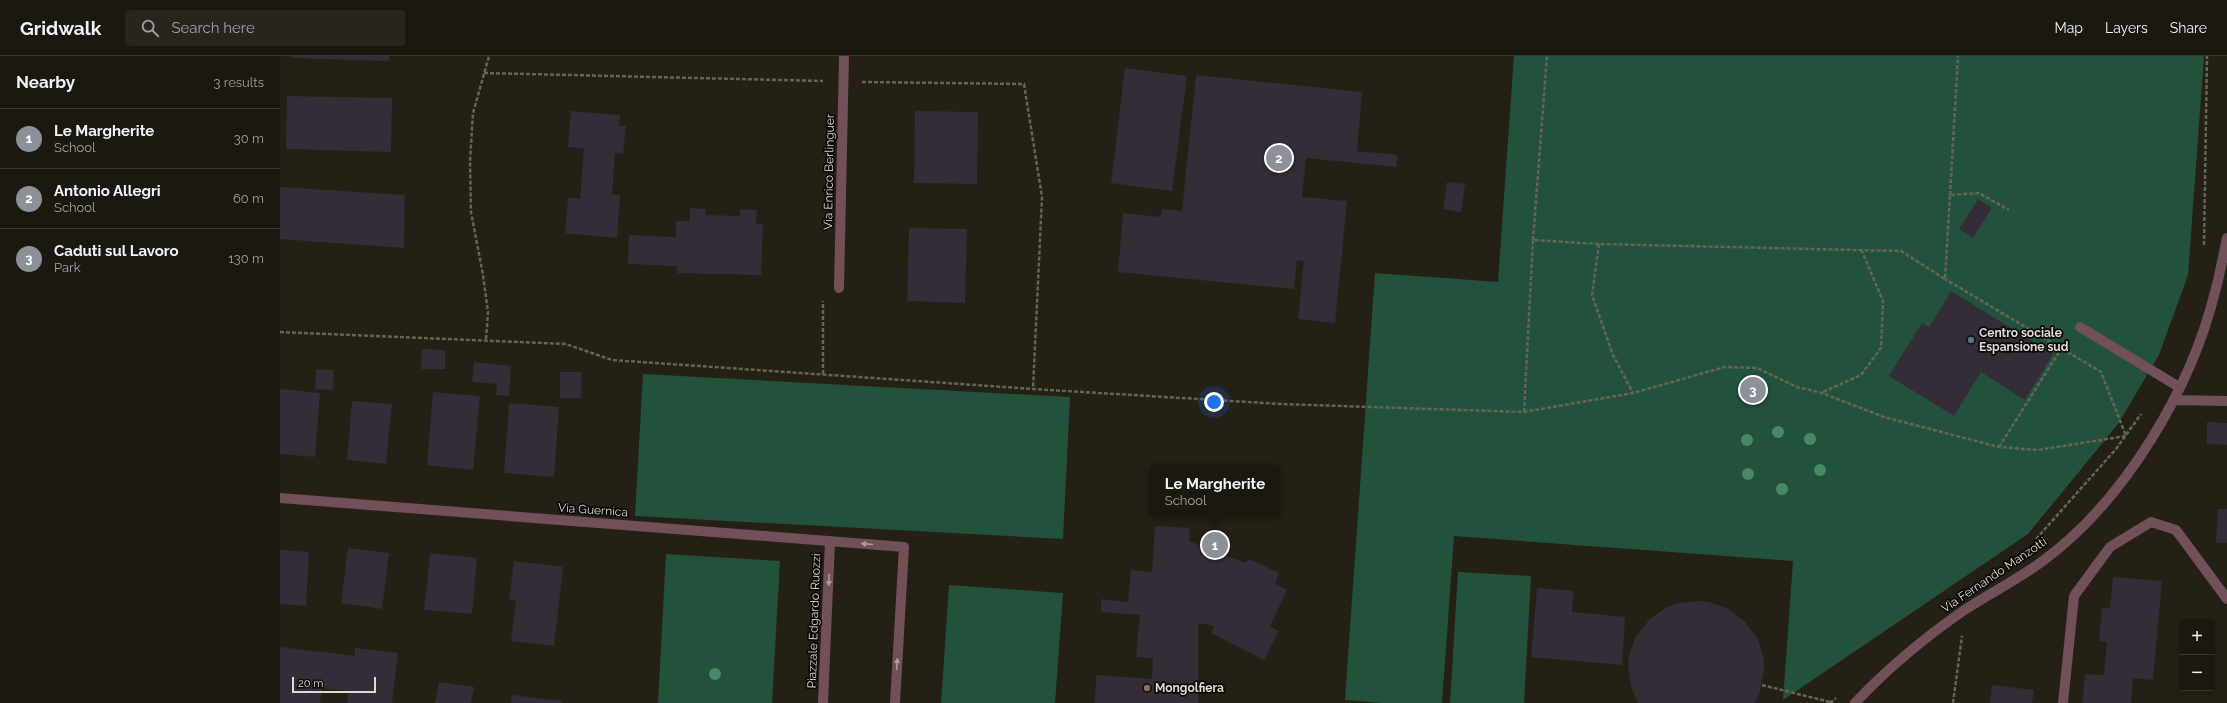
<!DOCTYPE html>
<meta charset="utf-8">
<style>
:root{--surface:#1b1810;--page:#28251e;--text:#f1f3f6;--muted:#a0a09f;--line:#393730;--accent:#8c9099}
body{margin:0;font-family:Raleway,sans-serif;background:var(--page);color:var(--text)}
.controls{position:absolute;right:12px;bottom:12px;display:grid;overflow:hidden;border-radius:4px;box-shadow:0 2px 10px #0003}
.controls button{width:36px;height:36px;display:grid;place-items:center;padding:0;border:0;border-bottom:1px solid var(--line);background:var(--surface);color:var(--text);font:20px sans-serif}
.scale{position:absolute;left:12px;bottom:10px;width:84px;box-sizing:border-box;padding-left:4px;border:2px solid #dddbd3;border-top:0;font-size:11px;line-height:14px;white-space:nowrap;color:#dddbd3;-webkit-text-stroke:3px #0c0a06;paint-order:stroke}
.you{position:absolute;left:934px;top:346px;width:14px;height:14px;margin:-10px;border:3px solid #fff;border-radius:50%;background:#1a73e8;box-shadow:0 0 0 6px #1a73e833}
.badge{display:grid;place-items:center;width:26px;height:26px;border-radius:50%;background:var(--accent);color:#fff;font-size:13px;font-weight:700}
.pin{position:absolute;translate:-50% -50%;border:2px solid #fff;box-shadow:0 1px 4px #0006}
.popup{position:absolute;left:870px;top:409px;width:130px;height:52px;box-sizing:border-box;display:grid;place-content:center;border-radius:4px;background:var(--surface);filter:drop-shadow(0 1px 3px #0005);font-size:13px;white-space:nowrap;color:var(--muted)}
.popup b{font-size:15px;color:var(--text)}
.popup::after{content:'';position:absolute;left:50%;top:100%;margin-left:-8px;border:8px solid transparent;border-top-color:var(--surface)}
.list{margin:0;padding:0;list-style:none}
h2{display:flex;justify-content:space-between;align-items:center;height:52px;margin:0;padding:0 16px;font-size:17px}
h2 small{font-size:13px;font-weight:400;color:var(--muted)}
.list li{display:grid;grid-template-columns:26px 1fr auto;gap:12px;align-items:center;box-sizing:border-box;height:60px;padding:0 16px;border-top:1px solid var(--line)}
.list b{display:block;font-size:15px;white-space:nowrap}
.list p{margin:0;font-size:13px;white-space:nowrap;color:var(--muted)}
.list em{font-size:13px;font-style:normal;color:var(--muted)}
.icon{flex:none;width:22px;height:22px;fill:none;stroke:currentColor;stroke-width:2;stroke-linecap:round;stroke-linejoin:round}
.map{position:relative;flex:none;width:1947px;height:647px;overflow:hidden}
header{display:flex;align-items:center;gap:24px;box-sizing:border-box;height:56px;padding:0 20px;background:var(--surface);border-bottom:1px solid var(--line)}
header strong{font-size:19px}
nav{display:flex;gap:22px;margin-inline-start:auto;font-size:14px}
.search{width:280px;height:36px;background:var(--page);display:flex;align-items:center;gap:10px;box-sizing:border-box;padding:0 14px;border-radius:4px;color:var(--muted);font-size:15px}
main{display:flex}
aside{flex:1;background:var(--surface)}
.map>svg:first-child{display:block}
.green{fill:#23523c}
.building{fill:#342c37}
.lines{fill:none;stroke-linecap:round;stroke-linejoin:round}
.path{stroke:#666359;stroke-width:2.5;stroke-dasharray:4 2;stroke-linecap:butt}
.minor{stroke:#725057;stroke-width:10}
.tree{fill:#498865}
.oneway{fill:#ad9c9b}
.service-dot{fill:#5c6f8a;stroke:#0c0a06;stroke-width:1.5}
.education-dot{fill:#8d6e63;stroke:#0c0a06;stroke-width:1.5}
.labels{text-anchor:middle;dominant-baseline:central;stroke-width:3.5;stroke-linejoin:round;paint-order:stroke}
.street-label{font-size:12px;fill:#dddbd3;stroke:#0c0a06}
.poi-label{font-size:12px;font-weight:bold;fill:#dddbd3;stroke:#0c0a06;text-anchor:start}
</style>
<header>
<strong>Gridwalk</strong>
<div class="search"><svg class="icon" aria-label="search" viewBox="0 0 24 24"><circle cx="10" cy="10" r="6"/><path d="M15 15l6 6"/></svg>Search here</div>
<nav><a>Map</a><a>Layers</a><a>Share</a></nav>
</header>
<main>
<aside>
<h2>Nearby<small>3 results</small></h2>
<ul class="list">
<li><span class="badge">1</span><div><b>Le Margherite</b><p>School</p></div><em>30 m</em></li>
<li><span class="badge">2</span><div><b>Antonio Allegri</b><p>School</p></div><em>60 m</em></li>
<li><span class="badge">3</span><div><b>Caduti sul Lavoro</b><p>Park</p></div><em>130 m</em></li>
</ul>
</aside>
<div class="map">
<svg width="1947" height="647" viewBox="0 0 1947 647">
<rect width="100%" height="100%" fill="#242015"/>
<path class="green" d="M1234,0H1924L1908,219L1879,299L1838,368L1748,478L1503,644L1513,505L1174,480L1162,647H1102L1065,644L1095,217L1218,226Z
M363,318L790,341L783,483L355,460Z
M386,498L500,505L492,647H378Z
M1178,516L1251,520L1244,647H1170Z
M669,529L783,537L775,647H661Z"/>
<path class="building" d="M11,0H109V5L11,2Z
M845,12L907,20L892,135L831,127Z
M916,19L1082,36L1077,95L1118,99L1116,111L1026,102L1022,141L1067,145L1055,267L1018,263L1024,205L1017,204L1014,233L838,216L843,157L881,161L882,153L902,155Z
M7,40L112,42L111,96L6,93Z
M291,55L340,59L339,70H346L343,98L335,97L332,138L340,139L337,182L285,177L288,142L300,143L304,92L288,91Z
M635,55L698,56L697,128L634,127Z
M1167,126L1185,128L1181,156L1163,153Z
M0,131L125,139L124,192L0,183Z
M1698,143L1712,152L1693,182L1679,173Z
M410,152L426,153L425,159L460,160V153L477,154L476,168L483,167L481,219L397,217V210L348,208L349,179L396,181V165H410Z
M629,172L687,173L685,247L627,245Z
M1671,235L1773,298L1745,344L1701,316L1674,360L1609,320L1642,267L1649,271Z
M142,293L165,294V313H141Z
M194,306L231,310L229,340L216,339L217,328L192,326Z
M36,313L54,314L53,334L35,333Z
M280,316H302L301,342H280Z
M0,333L40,337L35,401L0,398Z
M153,336L200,340L193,414L147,409Z
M72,345L112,348L106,408L67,404Z
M229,347L279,351L274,421L224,417Z
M1927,366L1947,367V389L1927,388Z
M1938,453H1947V487H1936Z
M875,470L910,472L909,485L966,507L969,503L999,517L995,528L1007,534L990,570L999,575L984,604L931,577L934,570L918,567V647H815L816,619L872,623L873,602L856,601L860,559L821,556V543L848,546L851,514L872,516Z
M68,492L109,497L102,553L61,547Z
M0,494L29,496L26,550L0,548Z
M150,497L197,502L192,558L144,554Z
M234,505L283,511L274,590L231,585L236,545L229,544Z
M1833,521L1882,525L1873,624L1853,622L1851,647H1802L1805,618L1824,619L1827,586L1819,585L1822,552H1830Z
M1257,532L1294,535L1292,556L1345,561L1342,609L1251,601Z
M1418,545L1429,546L1449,553L1465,566L1478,583L1484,604V614L1480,635L1476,645L1474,647H1358L1351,631L1348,610L1349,600L1356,580L1370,563L1387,551L1397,547Z
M0,591L75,600V592L118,597L112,647H67L68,635L42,632L40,647H0Z
M159,626L194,631L191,647H155Z
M1712,629L1754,634L1752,647H1710Z
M232,639L282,645V647H231Z"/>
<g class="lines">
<path class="path" d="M204,17L543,25
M582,26L744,28L762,141L753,333
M1670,139L1678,0
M1253,184L1267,0
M1319,188L1312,239L1333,299L1353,337
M1924,189L1927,0
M0,276L286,288L332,304L753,333L1001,348L1244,356L1353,337L1445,311L1477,312L1517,331L1542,337L1604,361L1719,391L1758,394L1846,380L1821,316L1665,223
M206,283L208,256L203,219L191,156L190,105L193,57L209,0
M543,318V245
M1543,336L1581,319L1601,292L1603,245L1581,193
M1244,356L1253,184L1319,188L1621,195L1665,223L1670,139L1699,137L1729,154
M1719,391L1786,285
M1756,483L1836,393L1861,358
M1482,629L1550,646
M1550,647L1556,642
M1673,647L1682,580"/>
<path class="minor" d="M559,232L564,0
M1800,271L1899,331
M1894,344L1947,345
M0,442L624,491L615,647
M543,647L550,485
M1575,647C1608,612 1644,582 1683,555C1710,537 1739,523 1764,504C1845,444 1911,333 1935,236C1940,218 1943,200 1947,182
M1783,647L1794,540L1830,491L1871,466L1896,474L1947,543"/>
</g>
<g class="tree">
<circle cx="1498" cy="376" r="6"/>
<circle cx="1530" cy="383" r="6"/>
<circle cx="1467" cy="384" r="6"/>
<circle cx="1540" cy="414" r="6"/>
<circle cx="1468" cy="418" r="6"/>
<circle cx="1502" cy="433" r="6"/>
<circle cx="435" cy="618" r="6"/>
</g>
<defs><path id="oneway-solid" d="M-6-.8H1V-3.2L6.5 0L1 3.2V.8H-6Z"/></defs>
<g class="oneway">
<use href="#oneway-solid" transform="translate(587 488) rotate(-175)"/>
<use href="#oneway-solid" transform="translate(549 524) rotate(92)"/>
<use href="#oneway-solid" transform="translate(617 608) rotate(-86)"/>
</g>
<circle class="service-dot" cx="1691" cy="284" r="4"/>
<circle class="education-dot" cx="867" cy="632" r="4"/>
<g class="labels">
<g class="street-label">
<text transform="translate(549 116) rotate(-89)">Via Enrico Berlinguer</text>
<text transform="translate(313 454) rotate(4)">Via Guernica</text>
<text transform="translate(1714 519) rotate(-34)">Via Fernando Manzotti</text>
<text transform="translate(534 565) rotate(-88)">Piazzale Edgardo Ruozzi</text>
</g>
<g class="poi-label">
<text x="1699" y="277">Centro sociale<tspan x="1699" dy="14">Espansione sud</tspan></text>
<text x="875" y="632">Mongolfiera</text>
</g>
</g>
</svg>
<div class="controls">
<button>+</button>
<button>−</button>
</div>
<div class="scale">20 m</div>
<div class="you"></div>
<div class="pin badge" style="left:935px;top:489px">1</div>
<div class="popup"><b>Le Margherite</b>School</div>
<div class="pin badge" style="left:999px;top:102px">2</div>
<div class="pin badge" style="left:1473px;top:334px">3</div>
</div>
</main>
